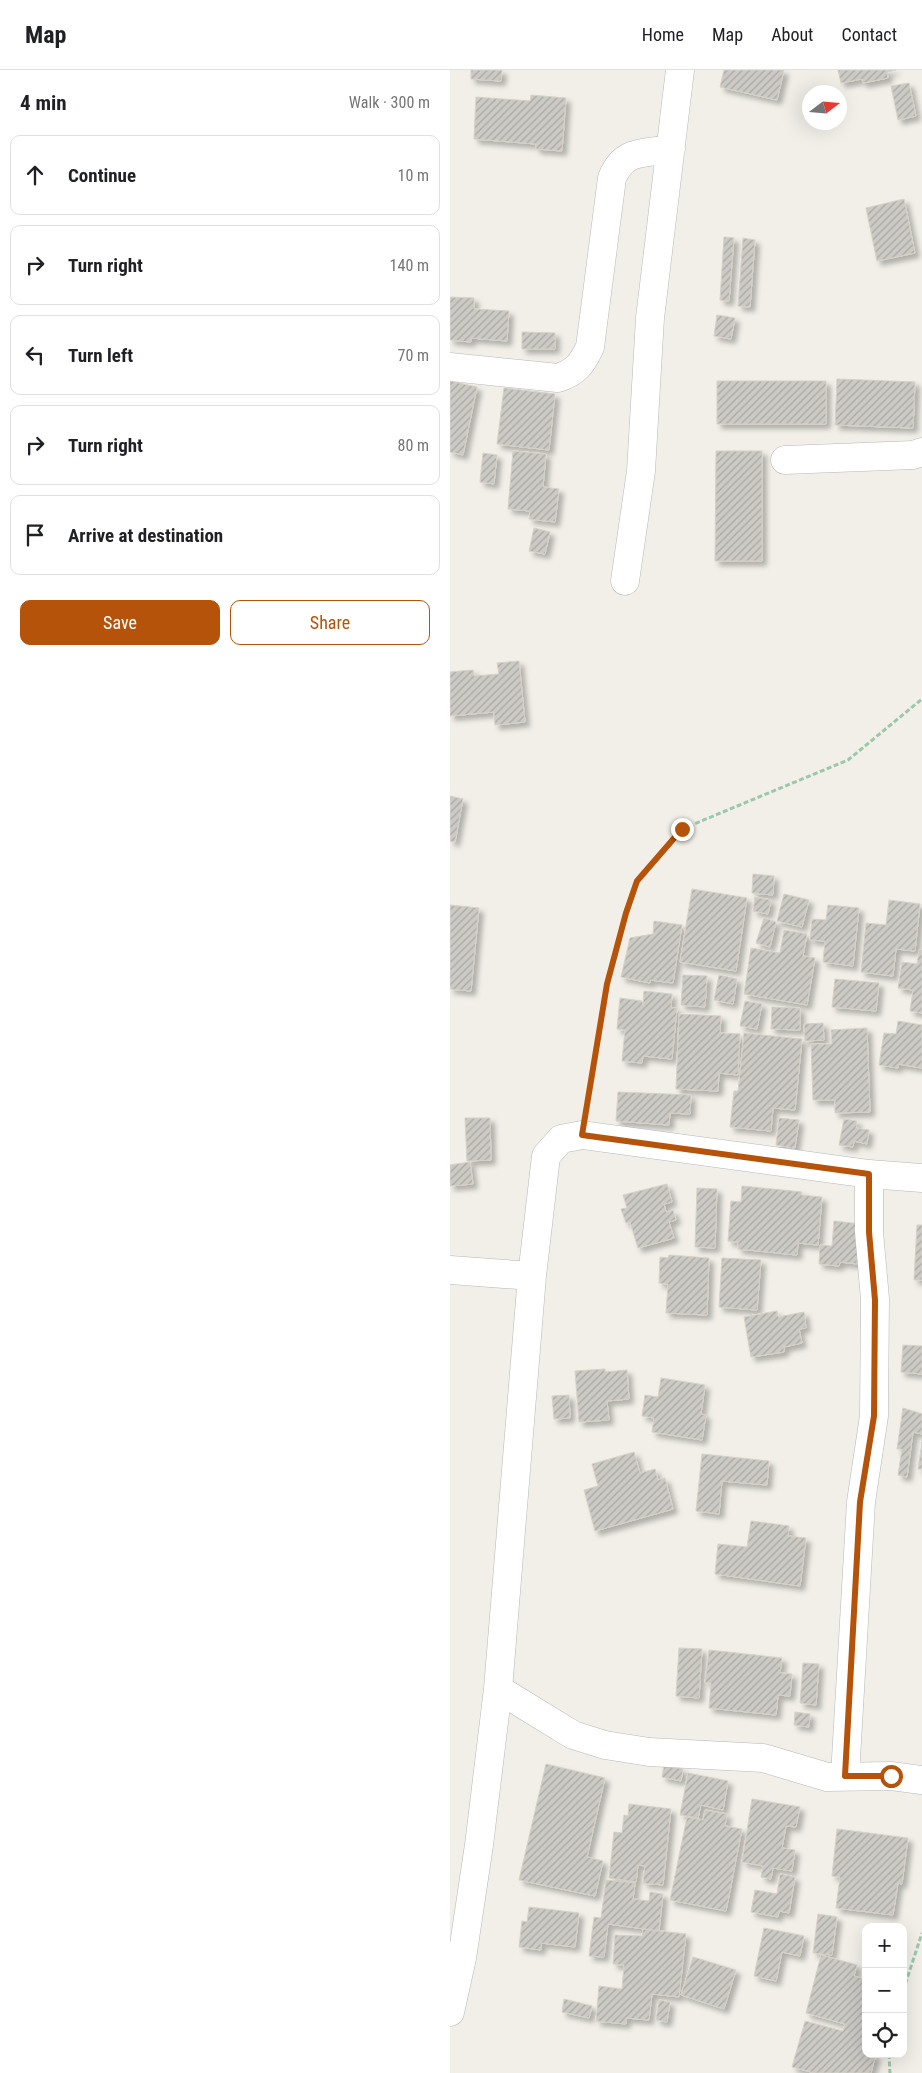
<!DOCTYPE html>
<meta charset="utf-8">
<style>
:root{--surface:#fff;--page:#f2f2f2;--text:#202124;--muted:#757577;--line:#e0e0e0;--accent:#b45309}
body{margin:0;font-family:"Roboto Condensed",sans-serif;background:var(--page);color:var(--text)}
.controls{position:absolute;right:15px;bottom:15px;display:grid;overflow:hidden;border-radius:10px;box-shadow:0 5px 20px #0002}
.controls button{width:45px;height:45px;display:grid;place-items:center;padding:0;border:0;border-bottom:1px solid var(--line);background:var(--surface);color:var(--text);font:25px sans-serif}
.compass{position:absolute;left:352px;top:15px;width:45px;height:45px;border-radius:50%;background:var(--surface);box-shadow:0 5px 20px #0002;rotate:74deg}
.stop{position:absolute;width:15px;height:15px;margin:-11px;border:4px solid #b45309;border-radius:50%;background:#fff}
.stop.end{background:#b45309;border-color:#fff;box-shadow:0 1px 5px #0008}
.list{margin:0;padding:0;list-style:none}
h2{display:flex;justify-content:space-between;align-items:center;height:65px;margin:0;padding:0 20px;font-size:21px}
h2 small{font-size:16px;font-weight:400;color:var(--muted)}
.list li{display:grid;grid-template-columns:32px 1fr auto;gap:15px;align-items:center;box-sizing:border-box;height:80px;margin:0 10px 10px;padding:0 10px;border:1px solid var(--line);border-radius:10px}
.list b{display:block;font-size:19px;white-space:nowrap}
.list em{font-size:16px;font-style:normal;color:var(--muted)}
.actions{display:flex;gap:10px;padding:15px 20px}
.actions a{flex:1;padding:11px 0;border:1px solid var(--accent);border-radius:10px;text-align:center;font-size:18px;color:var(--accent)}
.actions .main{background:var(--accent);color:#fff}
.icon{flex:none;width:28px;height:28px;fill:none;stroke:currentColor;stroke-width:2;stroke-linecap:round;stroke-linejoin:round}
.map{position:relative;flex:none;width:472px;height:2003px;overflow:hidden}
header{display:flex;align-items:center;gap:30px;box-sizing:border-box;height:70px;padding:0 25px;background:var(--surface);border-bottom:1px solid var(--line)}
header strong{font-size:24px}
nav{display:flex;gap:28px;margin-inline-start:auto;font-size:18px}
main{display:flex}
aside{flex:1;background:var(--surface)}
.map>svg:first-child{display:block}
.building{fill:url(#building-hatch);stroke:#d6d1c6;filter:url(#shadow)}
.lines{fill:none;stroke-linecap:round;stroke-linejoin:round}
.minor-casing{stroke:#b5b8bc;stroke-width:29}
.path{stroke:#9cc7a9;stroke-width:3;stroke-dasharray:5 2.5;stroke-linecap:butt}
.minor{stroke:#fff;stroke-width:28}
.route{stroke:#b45309;stroke-width:6}
</style>
<header>
<strong>Map</strong>
<nav><a>Home</a><a>Map</a><a>About</a><a>Contact</a></nav>
</header>
<main>
<aside>
<h2>4 min<small>Walk · 300 m</small></h2>
<ul class="list">
<li><svg class="icon" aria-label="ahead" viewBox="0 0 24 24"><path d="M12 20V5M6 11l6-6 6 6"/></svg><div><b>Continue</b></div><em>10 m</em></li>
<li><svg class="icon" aria-label="right" viewBox="0 0 24 24"><path d="M7 20v-9h11M14 6l5 5-5 5"/></svg><div><b>Turn right</b></div><em>140 m</em></li>
<li><svg class="icon" aria-label="left" viewBox="0 0 24 24"><path d="M17 20v-9H6M10 6l-5 5 5 5"/></svg><div><b>Turn left</b></div><em>70 m</em></li>
<li><svg class="icon" aria-label="right" viewBox="0 0 24 24"><path d="M7 20v-9h11M14 6l5 5-5 5"/></svg><div><b>Turn right</b></div><em>80 m</em></li>
<li><svg class="icon" aria-label="arrive" viewBox="0 0 24 24"><path d="M6 21V4h12l-3 4 3 4H6"/></svg><div><b>Arrive at destination</b></div></li>
</ul>
<div class="actions"><a class="main">Save</a><a>Share</a></div>
</aside>
<div class="map">
<svg width="472" height="2003" viewBox="0 0 472 2003">
<defs>
<pattern id="building-hatch" width="6" height="6" patternUnits="userSpaceOnUse" patternTransform="scale(1.25)"><rect width="6" height="6" fill="#cccac5"/><path d="M-1 1l2-2M0 6l6-6M5 7l2-2" fill="none" stroke="#a9a8a4"/></pattern>
<filter id="shadow"><feDropShadow dx="4.5" dy="4.5" stdDeviation="2.5" flood-color="#0004"/></filter>
</defs>
<rect width="100%" height="100%" fill="#f1efe8"/>
<path class="building" d="M21,0H52L51,11L21,9Z
M274,0H334L327,30L270,17Z
M388,0H446L437,2L438,8L413,13L412,9L391,13Z
M459,13L466,46L448,50L441,16Z
M81,25L116,28L112,81L86,79V74L24,69L26,27L80,31Z
M454,129L465,183L427,191L416,138Z
M274,167L284,168L279,231L270,230Z
M293,168L305,170L300,237L288,236Z
M0,227L24,228V239L59,241L57,271L21,268V272L0,270Z
M267,245L285,248L281,269L264,266Z
M72,262L105,263V279H72Z
M387,309L465,312L463,358L385,355Z
M0,311L27,317L13,385L0,382Z
M267,311H376V354H267Z
M54,318L105,324L99,380L47,374Z
M63,381L96,384L93,417L109,419L105,452L79,449L80,441L58,439Z
M266,381H312V491H265Z
M33,383L47,385L44,414L30,412Z
M84,458L100,462L95,484L79,481Z
M69,591L75,652L45,655L44,642L0,646V602L23,600L24,606L49,604L47,593Z
M0,726L13,729L5,772L0,771Z
M303,804L324,806L323,825L302,823Z
M242,819L297,828L286,901L230,892Z
M334,824L359,830L352,857L327,851Z
M305,827L321,830L318,844L303,841Z
M439,830L470,834L465,881L446,879L443,906L411,902L416,853L436,855Z
M0,835L29,838L21,921L0,919Z
M378,835L409,838L403,896L373,892L375,871L360,870L362,849L376,850Z
M314,848L326,852L320,877L306,873Z
M204,851L232,855L223,913L200,910V913L171,907L180,868L203,864Z
M334,860L357,864L353,886L365,888L357,935L294,924L301,878L330,883Z
M469,880H472V943L460,941L463,920L448,918L452,892L467,894Z
M233,905L257,906L255,937L231,935Z
M269,905L287,909L283,934L264,930Z
M385,909L429,913L426,941L382,937Z
M194,921L222,924L221,938H227L222,989L193,986L192,993L172,991L175,960L167,959L170,928L192,931L193,935Z
M295,931L312,934L307,959L290,956Z
M322,937L350,938V960L321,959Z
M229,944L271,946L270,963L290,964L288,1005L269,1003L268,1021L226,1019Z
M448,951L472,955V998L448,994V998L429,995L434,963L446,964Z
M373,953L374,970L355,971L354,954Z
M417,958L420,1042L385,1043V1030H363L361,974H382L381,960Z
M294,963L352,969L345,1040L323,1038L321,1061L280,1057L284,1021H288Z
M168,1022L241,1025L240,1044L220,1043L219,1055L166,1051Z
M15,1048H40L41,1090L17,1091Z
M329,1048L349,1050L345,1078L326,1075Z
M394,1049L407,1051L406,1058L419,1060L417,1074L404,1071L403,1077L389,1075Z
M20,1092L23,1114L0,1116V1095Z
M217,1114L222,1132L214,1134L216,1142L223,1140L226,1150L219,1152L224,1168L188,1178L180,1152L176,1153L171,1139L177,1138L173,1125Z
M292,1116L352,1122L351,1125L372,1127L368,1175L348,1173L347,1185L288,1179V1172L278,1171L281,1131L291,1132Z
M247,1118L267,1119L265,1178L245,1177Z
M384,1151L410,1154L407,1194L390,1192L389,1196L369,1194L370,1175L382,1176Z
M467,1155H472V1210H464Z
M219,1185L259,1188L257,1245L216,1243L218,1214L209,1213L210,1187L218,1188Z
M272,1188L311,1190L307,1240L269,1237Z
M327,1241L328,1247L354,1242L356,1258L349,1259L352,1273L334,1277V1282L301,1287L294,1247Z
M453,1275L472,1276V1304L451,1302Z
M155,1299V1302L177,1300L179,1329L157,1331L159,1350L129,1352L125,1301Z
M211,1308L255,1315L251,1344L256,1345L252,1370L202,1362L204,1348L192,1346L195,1325L208,1327Z
M119,1325L120,1348L104,1349L102,1326Z
M453,1338L472,1344V1364L463,1362L457,1407L448,1405L452,1379H447Z
M472,1372V1399H468Z
M184,1382L190,1403L205,1399L208,1410L215,1408L223,1439L145,1461L134,1420L148,1416L142,1394Z
M252,1384L319,1391L317,1415L272,1411L269,1444L246,1441Z
M301,1451L339,1456L338,1466L356,1468L350,1516L265,1504L268,1474L297,1477Z
M229,1578L252,1579L249,1628L226,1626Z
M259,1580L332,1588L330,1603L342,1604L340,1626L328,1625L326,1645L259,1638L261,1613H255Z
M353,1593L369,1594L366,1635L350,1633Z
M345,1642L360,1644L359,1657L344,1655Z
M96,1694L155,1708L137,1787L153,1791L145,1826L69,1810Z
M214,1695L233,1699L231,1711L212,1707Z
M238,1703L278,1711L273,1740L251,1735L248,1748L230,1745Z
M302,1729L350,1737L346,1757L336,1756L332,1778L345,1780L342,1801L323,1798L321,1809L311,1807L313,1796L292,1792Z
M179,1734L221,1739L213,1815L193,1813L195,1796L188,1795L186,1812L159,1808L164,1762L172,1763L174,1745L178,1746Z
M255,1740L277,1744L275,1756L292,1759L276,1841L220,1830L237,1747L253,1750Z
M387,1759L458,1768L452,1814L448,1813L443,1845L386,1838L390,1807L382,1806Z
M330,1804L345,1807L339,1843L329,1841L328,1847L301,1842L305,1820L327,1824Z
M156,1810L185,1813L183,1829L199,1831L200,1822L213,1824L209,1861L158,1854L154,1887L139,1886L144,1847L151,1848Z
M79,1837L129,1843L125,1877L91,1873V1880L69,1877L72,1851L77,1852Z
M368,1844L387,1847L382,1885L363,1883Z
M314,1858L354,1866L350,1886L332,1882L326,1911L304,1906Z
M193,1859L236,1864L229,1927L202,1924L199,1950L176,1948V1954L146,1951L149,1916L172,1919L174,1895L163,1894L165,1865L192,1866Z
M371,1885L407,1895L404,1906L414,1909L416,1903V1984H426L421,2003H365L342,1997L355,1951L393,1961L395,1954L356,1943Z
M243,1887L286,1900L274,1939L231,1925Z
M114,1929L142,1936L139,1948L112,1942Z
M209,1930L220,1932L217,1952L206,1950Z"/>
<g class="lines">
<defs>
<path id="minor" d="M0,297L108,308C126,302 132,294 140,277L162,108C174,79 193,84 221,79
M335,390L463,385L472,382
M175,511L191,401L200,248L230,0
M0,1200L82,1206
M48,1619L123,1665L155,1675L199,1682L313,1688L377,1707L441,1706L472,1710
M395,1706L411,1432L424,1346L425,1229L419,1162V1104
M0,1942L12,1888L29,1775L48,1619L82,1206L96,1086L111,1069L132,1065L419,1104L472,1108"/>
</defs>
<use href="#minor" class="minor-casing"/>
<path class="path" d="M137,1037L157,914L176,843L187,811L232,759L398,690L472,629
M453,1921L472,1863
M439,1984L440,2003"/>
<use href="#minor" class="minor"/>
</g>
<g class="lines">
<path class="route" d="M232,759L187,811L176,843L157,914L132,1065L419,1104V1162L425,1230L424,1346L410,1432L395,1706H441"/>
</g>
</svg>
<div class="controls">
<button>+</button>
<button>−</button>
<button><svg class="icon" aria-label="locate" viewBox="0 0 24 24"><circle cx="12" cy="12" r="6"/><path d="M12 2v4M12 18v4M2 12h4M18 12h4"/></svg></button>
</div>
<svg class="compass" viewBox="-18 -18 36 36"><path d="M0-13l5 13h-10z" fill="#e53935"/><path d="M0 13l5-13h-10z" fill="#757577"/></svg>
<div class="stop" style="left:441px;top:1706px"></div>
<div class="stop end" style="left:232px;top:759px"></div>
</div>
</main>
